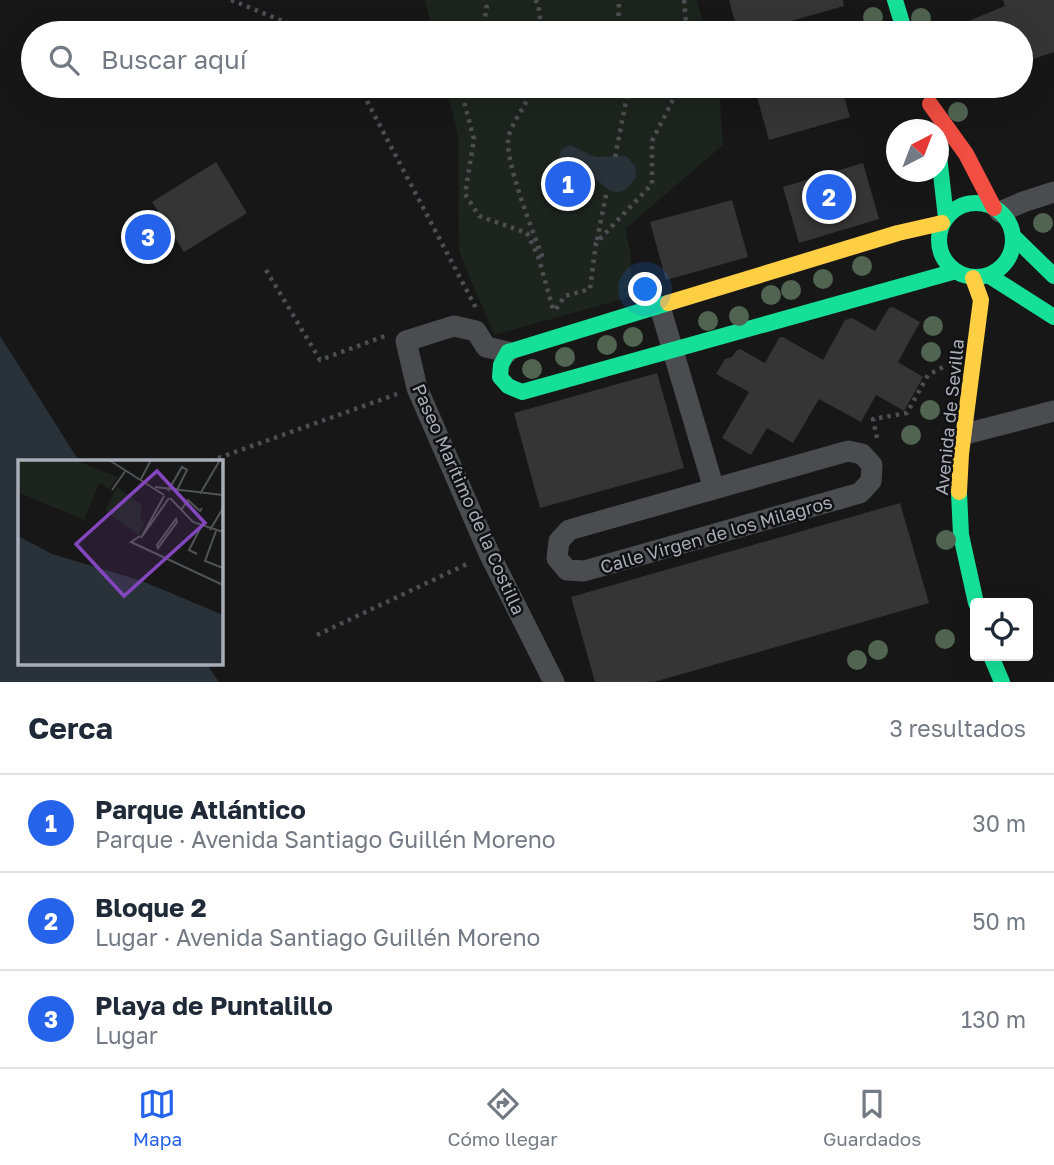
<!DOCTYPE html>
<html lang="es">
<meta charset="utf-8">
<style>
:root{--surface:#fff;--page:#f6f6f7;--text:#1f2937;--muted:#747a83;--line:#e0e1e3;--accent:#2563eb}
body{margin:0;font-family:"Golos Text",sans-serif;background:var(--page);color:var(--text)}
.controls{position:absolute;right:21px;bottom:21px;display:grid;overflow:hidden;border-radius:7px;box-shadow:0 7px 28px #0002}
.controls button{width:63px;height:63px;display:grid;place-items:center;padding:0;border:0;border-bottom:2px solid var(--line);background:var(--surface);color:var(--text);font:35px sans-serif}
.compass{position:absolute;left:886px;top:119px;width:63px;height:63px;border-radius:50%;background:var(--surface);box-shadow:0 7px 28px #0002;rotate:42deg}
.you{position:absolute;left:646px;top:290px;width:24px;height:24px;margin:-18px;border:5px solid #fff;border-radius:50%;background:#1a73e8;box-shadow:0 0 0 10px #1a73e833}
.badge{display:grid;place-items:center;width:46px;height:46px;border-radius:50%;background:var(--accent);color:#fff;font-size:23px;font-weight:700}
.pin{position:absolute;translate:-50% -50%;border:4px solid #fff;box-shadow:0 2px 7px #0006}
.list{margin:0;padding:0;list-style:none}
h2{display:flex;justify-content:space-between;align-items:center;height:91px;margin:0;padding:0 28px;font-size:30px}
h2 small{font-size:23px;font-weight:400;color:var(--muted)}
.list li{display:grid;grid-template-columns:46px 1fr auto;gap:21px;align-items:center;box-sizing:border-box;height:98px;padding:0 28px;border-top:2px solid var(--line)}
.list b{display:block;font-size:26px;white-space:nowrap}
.list p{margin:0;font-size:23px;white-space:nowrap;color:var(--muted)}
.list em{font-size:23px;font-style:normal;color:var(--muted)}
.icon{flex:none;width:38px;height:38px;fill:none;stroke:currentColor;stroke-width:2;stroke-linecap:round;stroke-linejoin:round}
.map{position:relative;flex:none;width:1054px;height:682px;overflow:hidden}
.search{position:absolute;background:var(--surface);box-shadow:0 7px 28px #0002;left:21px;right:21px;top:21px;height:77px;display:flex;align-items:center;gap:18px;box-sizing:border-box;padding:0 24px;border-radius:38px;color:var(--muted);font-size:26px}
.sheet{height:385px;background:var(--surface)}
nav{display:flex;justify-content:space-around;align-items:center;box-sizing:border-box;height:98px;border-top:2px solid var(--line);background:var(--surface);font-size:19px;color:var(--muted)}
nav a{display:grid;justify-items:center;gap:4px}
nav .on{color:var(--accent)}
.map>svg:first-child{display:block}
.green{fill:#1d241e}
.water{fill:#2a3239}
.building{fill:#353536}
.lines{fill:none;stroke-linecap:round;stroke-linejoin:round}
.path{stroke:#4d4e52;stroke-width:4.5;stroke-dasharray:3.5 5;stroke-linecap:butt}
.street{stroke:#4b4c50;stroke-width:21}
.fast{stroke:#16e098;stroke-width:16}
.slow{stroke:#ffcf43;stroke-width:16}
.jam{stroke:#f24e42;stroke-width:16}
.tree{fill:#506451}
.labels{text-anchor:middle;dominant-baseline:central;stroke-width:5;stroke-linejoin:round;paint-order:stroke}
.street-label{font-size:18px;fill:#a8adb8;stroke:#111113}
.inset-road{fill:none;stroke:#515357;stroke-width:2}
.view{fill:#8446be;fill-opacity:0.15;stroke:#8446be;stroke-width:3.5}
.inset-edge{fill:none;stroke:#a8adb8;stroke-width:3.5}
</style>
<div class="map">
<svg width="1054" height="682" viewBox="0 0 1054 682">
<rect width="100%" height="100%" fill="#171717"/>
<path class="green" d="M425,0H697L706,33H433Z
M446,86H719L723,145L625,229L631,255L630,297L494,335L459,251L458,136Z"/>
<path class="water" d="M570,145L595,157L626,156L635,166L636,177C622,198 613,196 596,179L573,182C561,175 555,163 561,150Z
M0,336L79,461H19V663H206L219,682H0Z"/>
<path class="building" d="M729,0H843L844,6L749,33H738Z
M1003,0H1054V52L1030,60L1028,54L1021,57V33H939L1005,6Z
M754,86H841L850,117L769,140Z
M216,162L247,213L184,252L152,202Z
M863,163L879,219L799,243L783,187Z
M732,200L748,257L666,280L650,222Z
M893,307L920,322L898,362L923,377L904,411L876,395L861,422L819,399L793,443L767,428L751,455L722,438L749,392L716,374L725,359L732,357L736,351L740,349L765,363L779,338L783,337L823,360L845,320L852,318L875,331L889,308Z
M657,373L684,468L540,508L514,413Z
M900,503L929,603L654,682H595L571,597Z"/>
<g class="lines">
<path class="path" d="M231,0L312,33
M535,0L538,3L542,33
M684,0L687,33
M481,33L487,8L484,0
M618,33L619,0
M359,86L476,308
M463,86V98L474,139L465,194L479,216L527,233L538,256L553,309
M533,86C528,104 514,118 509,135C502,156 535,237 544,261
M902,86L905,95
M615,157L629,86
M597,240L607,190
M266,270L320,360L385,336
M556,309L565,296L590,289L596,243L652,184V141L680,86
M877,438L873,419L907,413L928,375L945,366
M210,461L397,394
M317,635L469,563"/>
<path class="street" d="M1000,212L1023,202L1054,192
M660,307L714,489
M508,352L486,347L476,331L454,326L406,341L417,388L489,553L554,682
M965,434L1054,411
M848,451L862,454L872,465L871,481L860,493L584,571L567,570L557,558L559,541L569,530Z"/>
<path class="fast" d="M895,0L905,33
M939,156L946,218
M939 240a37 37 0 1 1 74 0a37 37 0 1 1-74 0Z
M1013,236L1054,276
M988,275L1054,317
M668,303L508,352L501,365L500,377L508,386L522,392L956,271
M959,492L961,535L976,603
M991,656L1002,682"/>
<path class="slow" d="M668,303L898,233L942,223
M959,492L961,454L981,300L973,278"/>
<path class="jam" d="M930,104L966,154L994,208"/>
</g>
<g class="tree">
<circle cx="873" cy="17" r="10"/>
<circle cx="921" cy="18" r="10"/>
<circle cx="958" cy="112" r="10"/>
<circle cx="1043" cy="223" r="10"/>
<circle cx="862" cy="266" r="10"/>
<circle cx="823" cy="279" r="10"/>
<circle cx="791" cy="290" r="10"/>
<circle cx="771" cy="295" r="10"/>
<circle cx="739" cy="316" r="10"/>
<circle cx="708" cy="321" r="10"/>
<circle cx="933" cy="326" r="10"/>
<circle cx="633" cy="337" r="10"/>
<circle cx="607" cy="345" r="10"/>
<circle cx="931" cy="352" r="10"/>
<circle cx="565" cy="357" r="10"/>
<circle cx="532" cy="369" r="10"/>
<circle cx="930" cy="410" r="10"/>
<circle cx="911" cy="435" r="10"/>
<circle cx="946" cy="540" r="10"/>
<circle cx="945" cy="639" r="10"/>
<circle cx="878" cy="650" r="10"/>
<circle cx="857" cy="660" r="10"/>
</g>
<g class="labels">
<g class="street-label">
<text transform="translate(949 417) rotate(-84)">Avenida de Sevilla</text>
<text transform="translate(469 499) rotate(66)">Paseo Marítimo de la Costilla</text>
<text transform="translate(716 534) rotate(-16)">Calle Virgen de los Milagros</text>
</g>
</g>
<g transform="translate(18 460)">
<rect width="205" height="205" fill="#171717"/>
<path d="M0,0H56L100,17L91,29L81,23L66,60L0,32ZM99,27L124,45L122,58L127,63L120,75L87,51Z" fill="#1d241e"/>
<path d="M0,76L34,94L124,121L205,155V204H0Z" fill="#2a3239"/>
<path class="inset-road" d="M91,0L146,35M123,19L133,0M137,27L205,35M94,30L108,10M150,31L164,7L169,10L158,32M182,34L202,0M146,36L123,78L151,38M152,38L175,62L205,72M163,50L170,40L182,51L184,48M158,59L159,62L140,88L139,85ZM192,70L205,48M198,71L187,101L205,108M122,76L113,82L205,125M179,94L171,90L183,67"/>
<path class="view" d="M139,11L187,63L106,136L58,84Z"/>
<rect width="205" height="205" class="inset-edge"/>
</g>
</svg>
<div class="controls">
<button><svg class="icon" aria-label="locate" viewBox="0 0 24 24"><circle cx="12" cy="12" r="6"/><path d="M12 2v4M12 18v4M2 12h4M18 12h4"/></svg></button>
</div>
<svg class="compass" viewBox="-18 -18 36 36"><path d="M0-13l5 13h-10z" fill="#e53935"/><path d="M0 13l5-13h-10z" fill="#747a83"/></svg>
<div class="you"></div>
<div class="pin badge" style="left:568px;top:184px">1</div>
<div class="pin badge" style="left:829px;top:197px">2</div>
<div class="pin badge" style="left:148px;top:237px">3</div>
<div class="search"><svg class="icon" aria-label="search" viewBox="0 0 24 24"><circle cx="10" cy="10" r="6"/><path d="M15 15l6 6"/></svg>Buscar aquí</div>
</div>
<section class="sheet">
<h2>Cerca<small>3 resultados</small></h2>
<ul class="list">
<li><span class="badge">1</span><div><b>Parque Atlántico</b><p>Parque · Avenida Santiago Guillén Moreno</p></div><em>30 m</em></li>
<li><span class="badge">2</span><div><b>Bloque 2</b><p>Lugar · Avenida Santiago Guillén Moreno</p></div><em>50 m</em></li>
<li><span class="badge">3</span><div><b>Playa de Puntalillo</b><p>Lugar</p></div><em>130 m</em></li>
</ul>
</section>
<nav>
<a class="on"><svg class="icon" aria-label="map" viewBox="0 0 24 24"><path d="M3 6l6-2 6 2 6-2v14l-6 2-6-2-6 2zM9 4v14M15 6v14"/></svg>Mapa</a>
<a><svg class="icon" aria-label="directions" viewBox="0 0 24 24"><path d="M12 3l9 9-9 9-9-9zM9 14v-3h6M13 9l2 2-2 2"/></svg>Cómo llegar</a>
<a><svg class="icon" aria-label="saved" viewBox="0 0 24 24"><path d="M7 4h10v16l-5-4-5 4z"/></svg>Guardados</a>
</nav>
